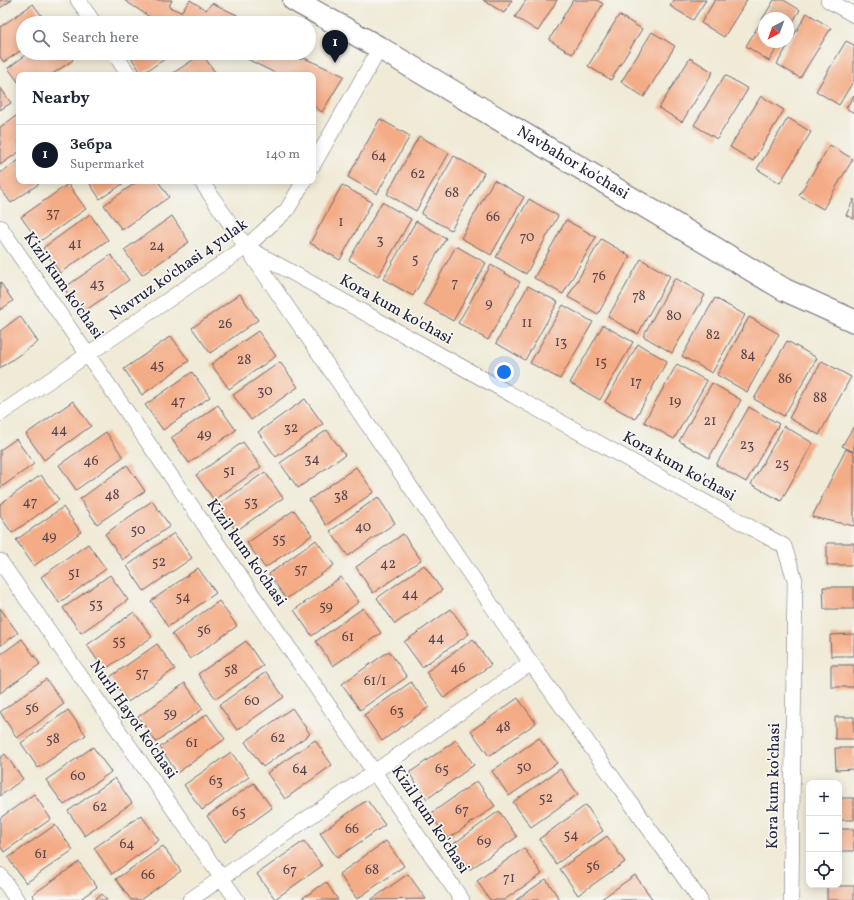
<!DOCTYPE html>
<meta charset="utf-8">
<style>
:root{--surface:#fff;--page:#f6f6f7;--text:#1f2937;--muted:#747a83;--line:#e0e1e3;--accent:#111827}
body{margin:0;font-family:Vollkorn,serif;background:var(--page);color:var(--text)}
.controls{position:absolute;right:12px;bottom:12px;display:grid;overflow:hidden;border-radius:8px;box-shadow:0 2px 10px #0003}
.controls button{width:36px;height:36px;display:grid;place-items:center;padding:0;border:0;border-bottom:1px solid var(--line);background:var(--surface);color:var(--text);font:20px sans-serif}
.compass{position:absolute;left:758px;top:12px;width:36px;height:36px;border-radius:50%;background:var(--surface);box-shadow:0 2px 10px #0003;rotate:221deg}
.you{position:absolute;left:504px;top:372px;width:14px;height:14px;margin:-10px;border:3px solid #fff;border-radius:50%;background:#1a73e8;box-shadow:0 0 0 6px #1a73e833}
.badge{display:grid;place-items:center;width:26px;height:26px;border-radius:50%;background:var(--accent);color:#fff;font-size:13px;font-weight:700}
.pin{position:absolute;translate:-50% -33px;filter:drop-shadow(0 1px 2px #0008)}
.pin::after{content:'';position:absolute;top:21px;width:14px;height:12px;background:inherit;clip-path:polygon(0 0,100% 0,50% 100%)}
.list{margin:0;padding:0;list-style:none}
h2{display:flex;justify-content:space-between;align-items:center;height:52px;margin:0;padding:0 16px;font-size:17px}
h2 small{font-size:13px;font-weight:400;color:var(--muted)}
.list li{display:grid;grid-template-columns:26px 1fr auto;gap:12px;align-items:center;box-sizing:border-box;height:60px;padding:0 16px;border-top:1px solid var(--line)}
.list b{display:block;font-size:15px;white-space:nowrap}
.list p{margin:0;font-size:13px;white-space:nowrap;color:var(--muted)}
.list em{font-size:13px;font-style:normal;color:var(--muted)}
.icon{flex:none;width:22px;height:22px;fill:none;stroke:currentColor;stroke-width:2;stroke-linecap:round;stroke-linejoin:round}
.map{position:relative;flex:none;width:854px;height:900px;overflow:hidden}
.search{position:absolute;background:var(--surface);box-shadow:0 2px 10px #0003;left:16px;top:16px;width:300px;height:44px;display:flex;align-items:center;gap:10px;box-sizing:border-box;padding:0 14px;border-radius:22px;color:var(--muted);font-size:15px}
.panel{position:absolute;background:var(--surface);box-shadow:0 2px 10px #0003;left:16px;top:72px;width:300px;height:112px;border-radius:8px}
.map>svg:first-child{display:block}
.building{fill:#f4ac86}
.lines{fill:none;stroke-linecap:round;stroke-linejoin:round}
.minor-casing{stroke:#6a6871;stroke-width:16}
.secondary-casing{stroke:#6a6871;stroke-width:24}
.minor{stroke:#fff;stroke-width:15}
.secondary{stroke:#fff;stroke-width:22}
.labels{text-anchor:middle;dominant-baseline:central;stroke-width:3.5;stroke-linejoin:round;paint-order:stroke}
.number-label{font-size:14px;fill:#56444e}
.street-label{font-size:16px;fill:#22223b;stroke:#f6f6f2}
</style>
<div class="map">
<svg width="854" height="900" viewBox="0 0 854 900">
<rect width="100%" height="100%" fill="#f6f6f2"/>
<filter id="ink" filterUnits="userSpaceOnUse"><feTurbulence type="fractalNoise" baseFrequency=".025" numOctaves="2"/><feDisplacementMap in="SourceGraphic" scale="8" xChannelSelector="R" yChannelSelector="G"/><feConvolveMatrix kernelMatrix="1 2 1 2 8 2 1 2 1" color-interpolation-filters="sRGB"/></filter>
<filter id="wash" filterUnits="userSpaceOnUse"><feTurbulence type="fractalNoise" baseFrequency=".012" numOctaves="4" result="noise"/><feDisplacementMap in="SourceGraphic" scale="16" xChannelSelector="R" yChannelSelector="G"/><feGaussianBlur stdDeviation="0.9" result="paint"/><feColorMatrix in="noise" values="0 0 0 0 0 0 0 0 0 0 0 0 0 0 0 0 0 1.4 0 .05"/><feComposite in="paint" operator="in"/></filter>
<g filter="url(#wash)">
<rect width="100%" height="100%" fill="#f0ead6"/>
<g id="blocks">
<path class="building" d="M0,0H12L0,8Z
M124,0H172L169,7L181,12L190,0L206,10L212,3L237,15L233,23H159Z
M483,0H512L504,13Z
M526,0H557L538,31L515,17Z
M573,0H597L603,4L572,54L549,40Z
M674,0H706L693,20L670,6Z
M715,0H747L724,37L701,23Z
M774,0H784L800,10L788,30V18H764V42H781L769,61L746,46Z
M33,4L47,23H23V49L4,62L0,57V27Z
M807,13L831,28L800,78L777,64Z
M619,15L642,29L611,80L588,66Z
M652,32L675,46L644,97L621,82Z
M846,41L854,45V80L839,105L816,91Z
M29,53H68L73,60L51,75H19V83L8,68Z
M128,53H174L142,74Z
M235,53H291L300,59L304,58L344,76L322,112L313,106V75H279Z
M202,54L217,75H170Z
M690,58L713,72L682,122L659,108Z
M725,75L748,89L717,139L694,125Z
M0,87L11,103L0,110Z
M854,95V113L846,108Z
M761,96L784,110L753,161L730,147Z
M19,114V152L0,165V127Z
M788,118L811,132L780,183L757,169Z
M380,119L410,136L377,194L348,177Z
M419,136L449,153L416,211L387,194Z
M830,145L853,159L823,209L799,195Z
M454,156L484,173L451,230L421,214Z
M19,160V181H43L11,203L0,188V173Z
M494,180L524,197L491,255L461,238Z
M88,181H127L100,199Z
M138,181H158L169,197L122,230L104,205Z
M68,184L86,209L39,242L21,217Z
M342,185L372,202L340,260L310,243Z
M529,199L558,216L526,274L496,257Z
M854,199V219L846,215Z
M382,202L411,219L378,277L349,260Z
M90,214L108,240L60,273L43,248Z
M172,216L189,242L142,275L124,250Z
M566,220L596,237L563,294L534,278Z
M416,221L446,238L413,296L383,279Z
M601,239L630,256L598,314L568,297Z
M456,246L486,263L453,321L424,304Z
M111,255L129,280L82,313L64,288Z
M641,259L670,276L638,334L608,317Z
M491,265L520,282L488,340L458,323Z
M675,278L705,295L672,353L643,336Z
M0,282L13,301L0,310Z
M528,286L558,302L525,360L496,343Z
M240,294L258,320L210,353L192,328Z
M715,298L745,315L712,373L682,356Z
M563,305L593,322L560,379L530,363Z
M20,316L38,342L0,368V331Z
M749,317L779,334L747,392L717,375Z
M603,325L633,342L600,400L570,383Z
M258,331L276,356L229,389L211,364Z
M171,336L189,361L142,395L124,369Z
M787,341L817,358L784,416L754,399Z
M638,344L667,361L635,419L605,402Z
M822,361L851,377L819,435L789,418Z
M280,362L298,387L251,420L233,395Z
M677,364L707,381L674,439L644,422Z
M192,372L210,397L163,430L145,405Z
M712,383L741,400L709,458L679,441Z
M305,399L323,424L276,457L258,432Z
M73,401L91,426L44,460L26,434Z
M218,405L236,430L189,463L171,438Z
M749,407L779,424L746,482L716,465Z
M784,426L813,443L781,501L751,484Z
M854,426V452L842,446Z
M327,430L345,455L298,488L280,463Z
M106,432L123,457L76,490L59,465Z
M16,439L34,464L0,488V450Z
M243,442L261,467L214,500L196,475Z
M846,449L854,453V526L812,517Z
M127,465L145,491L97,524L80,499Z
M356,467L374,492L326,525L309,500Z
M265,472L283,498L236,531L218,505Z
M41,475L59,500L12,533L0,516V504Z
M378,497L395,523L348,556L330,531Z
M152,501L170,526L123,560L105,534Z
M63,507L81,532L34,566L16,540Z
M294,510L312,535L265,568L247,543Z
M174,533L192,558L144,591L127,566Z
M403,534L421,560L373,593L356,567Z
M316,540L334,565L286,599L269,574Z
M827,543H854V565H827Z
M88,544L106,569L59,603L41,577Z
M424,565L442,590L395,624L377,598Z
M198,568L216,593L168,627L151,601Z
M110,575L128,600L81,633L63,608Z
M341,577L359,602L312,636L294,610Z
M823,587H854V609H824Z
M219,601L237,626L190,659L172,634Z
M0,608L18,633L0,646Z
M363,608L381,633L333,666L316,641Z
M451,609L469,634L422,667L404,642Z
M134,612L152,637L104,670L87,645Z
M854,634V656H831L830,635Z
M22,639L40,664L0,693V655Z
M473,639L491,665L444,698L426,672Z
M246,641L263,666L216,699L198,674Z
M157,644L175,669L128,702L110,677Z
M389,651L407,677L360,710L342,684Z
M831,665H854V687H831Z
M266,672L284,697L237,730L219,705Z
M46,679L64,704L17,738L0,712Z
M411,682L429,707L382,741L364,715Z
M185,683L203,709L156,742L138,717Z
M518,698L536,723L489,756L471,731Z
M292,708L310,734L263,767L245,742Z
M68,710L86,735L38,768L21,743Z
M207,714L225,739L177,773L160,747Z
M835,717H854V739H835Z
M539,738L557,763L509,796L492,771Z
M315,740L332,765L285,799L267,773Z
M456,740L474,765L427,799L409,773Z
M93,747L111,772L64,805L46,780Z
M835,748H854V769L836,770Z
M231,752L249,777L202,810L184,785Z
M5,754L23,779L0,796V758Z
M560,769L578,794L531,827L513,802Z
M115,778L132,803L85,836L68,811Z
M477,781L495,806L448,839L430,814Z
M254,783L272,808L225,842L207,816Z
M34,794L51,819L4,852L0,846V818Z
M839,798H854V820H839Z
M367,800L385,825L337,858L320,833Z
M586,805L603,831L556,864L539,839Z
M499,811L517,837L469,870L452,845Z
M141,815L159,840L112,874L94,848Z
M55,825L73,850L26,883L8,858Z
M839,829H854V851H839Z
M607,836L625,862L578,895L560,869Z
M304,841L322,866L275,899L257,874Z
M386,841L404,866L357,899L339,874Z
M163,846L181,871L140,900H131L116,879Z
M524,848L542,874L504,900H490L477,881Z
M79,862L97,887L79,900H36L32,895Z
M408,874L426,899L371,900Z
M635,875L653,900H600Z
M546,879L560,900H516Z
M326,882L338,900H300Z
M827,886H854V900H827Z
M102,894L107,900H94Z"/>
</g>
</g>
<g filter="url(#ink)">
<use href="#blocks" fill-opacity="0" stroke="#6a6871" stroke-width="1"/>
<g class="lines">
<defs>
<path id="minor" d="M78,0L94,23
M828,0L854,15
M114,53L129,75
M313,165L380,48
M201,181L531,663L700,900
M0,227L462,900
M246,247L784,546L795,580L791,900
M0,414L246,247L287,210L304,181
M0,561L237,900
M0,875L17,900
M190,900L531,663"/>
<g id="secondary">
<path id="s1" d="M294,0L380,48L785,290L854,321"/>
</g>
</defs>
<use href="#minor" class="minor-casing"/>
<use href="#secondary" class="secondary-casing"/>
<use href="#minor" class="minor"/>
<use href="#secondary" class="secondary"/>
</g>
</g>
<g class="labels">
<g class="number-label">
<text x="379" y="156">64</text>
<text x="418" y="174">62</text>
<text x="452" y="193">68</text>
<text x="53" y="213">37</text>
<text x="493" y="217">66</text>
<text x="341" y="222">1</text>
<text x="527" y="237">70</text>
<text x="380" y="240">3</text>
<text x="75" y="244">41</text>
<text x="157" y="246">24</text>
<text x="415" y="259">5</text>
<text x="599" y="276">76</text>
<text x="455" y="283">7</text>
<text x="97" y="284">43</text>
<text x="639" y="296">78</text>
<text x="489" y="303">9</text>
<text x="674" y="316">80</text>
<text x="527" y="323">11</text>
<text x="225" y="324">26</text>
<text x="713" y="335">82</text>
<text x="561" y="342">13</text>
<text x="748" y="355">84</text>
<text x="244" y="360">28</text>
<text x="601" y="362">15</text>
<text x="157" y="365">45</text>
<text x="785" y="379">86</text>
<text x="636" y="382">17</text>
<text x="265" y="391">30</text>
<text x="820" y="398">88</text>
<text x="178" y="401">47</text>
<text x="675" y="401">19</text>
<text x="710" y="421">21</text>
<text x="291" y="428">32</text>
<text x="59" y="430">44</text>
<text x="204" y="434">49</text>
<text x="747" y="445">23</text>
<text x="312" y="459">34</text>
<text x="91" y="461">46</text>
<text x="782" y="464">25</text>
<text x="229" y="471">51</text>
<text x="112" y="495">48</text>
<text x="341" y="496">38</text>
<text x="30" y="502">47</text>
<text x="251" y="502">53</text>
<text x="363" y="527">40</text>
<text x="138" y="530">50</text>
<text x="49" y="536">49</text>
<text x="279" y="539">55</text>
<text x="159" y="562">52</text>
<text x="388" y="564">42</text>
<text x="301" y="569">57</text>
<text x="74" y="573">51</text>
<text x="410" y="594">44</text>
<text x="183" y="597">54</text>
<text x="96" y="604">53</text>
<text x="326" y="606">59</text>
<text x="204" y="630">56</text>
<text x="348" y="637">61</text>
<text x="436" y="638">44</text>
<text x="119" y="641">55</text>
<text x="458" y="668">46</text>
<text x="231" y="670">58</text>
<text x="142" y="673">57</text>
<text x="375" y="681">61/1</text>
<text x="252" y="701">60</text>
<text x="32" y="708">56</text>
<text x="397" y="711">63</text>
<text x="170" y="713">59</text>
<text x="503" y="727">48</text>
<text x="278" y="738">62</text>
<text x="53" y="739">58</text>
<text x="192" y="743">61</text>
<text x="524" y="767">50</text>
<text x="300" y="769">64</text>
<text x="442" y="769">65</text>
<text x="78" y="776">60</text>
<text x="216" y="781">63</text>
<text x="546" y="798">52</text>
<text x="100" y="807">62</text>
<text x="462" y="810">67</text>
<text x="239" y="812">65</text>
<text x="352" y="829">66</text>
<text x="571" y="835">54</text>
<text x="484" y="841">69</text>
<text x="127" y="844">64</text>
<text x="41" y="854">61</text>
<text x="593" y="866">56</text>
<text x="290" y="870">67</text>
<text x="372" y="870">68</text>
<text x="148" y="875">66</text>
<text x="509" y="878">71</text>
</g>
<g class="street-label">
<text stroke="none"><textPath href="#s1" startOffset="323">Navbahor ko'chasi</textPath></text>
<text transform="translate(179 270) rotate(-35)">Navruz ko'chasi 4 yulak</text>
<text transform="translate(63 286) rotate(55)">Kizil kum ko'chasi</text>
<text transform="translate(396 310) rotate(29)">Kora kum ko'chasi</text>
<text transform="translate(679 467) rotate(29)">Kora kum ko'chasi</text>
<text transform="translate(246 553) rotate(55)">Kizil kum ko'chasi</text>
<text transform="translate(133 720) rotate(55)">Nurli Hayot ko'chasi</text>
<text transform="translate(774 786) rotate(-89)">Kora kum ko'chasi</text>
<text transform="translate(430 820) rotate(56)">Kizil kum ko'chasi</text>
</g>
</g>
</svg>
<div class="controls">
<button>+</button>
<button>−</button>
<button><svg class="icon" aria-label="locate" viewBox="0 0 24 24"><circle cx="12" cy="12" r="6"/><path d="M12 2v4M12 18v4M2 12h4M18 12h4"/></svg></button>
</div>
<svg class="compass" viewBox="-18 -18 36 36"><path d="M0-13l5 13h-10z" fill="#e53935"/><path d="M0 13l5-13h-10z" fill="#747a83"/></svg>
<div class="you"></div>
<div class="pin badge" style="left:335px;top:63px">1</div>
<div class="search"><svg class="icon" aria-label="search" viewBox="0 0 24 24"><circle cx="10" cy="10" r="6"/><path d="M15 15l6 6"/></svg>Search here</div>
<section class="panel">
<h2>Nearby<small></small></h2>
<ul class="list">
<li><span class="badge">1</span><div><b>Зебра</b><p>Supermarket</p></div><em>140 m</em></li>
</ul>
</section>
</div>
